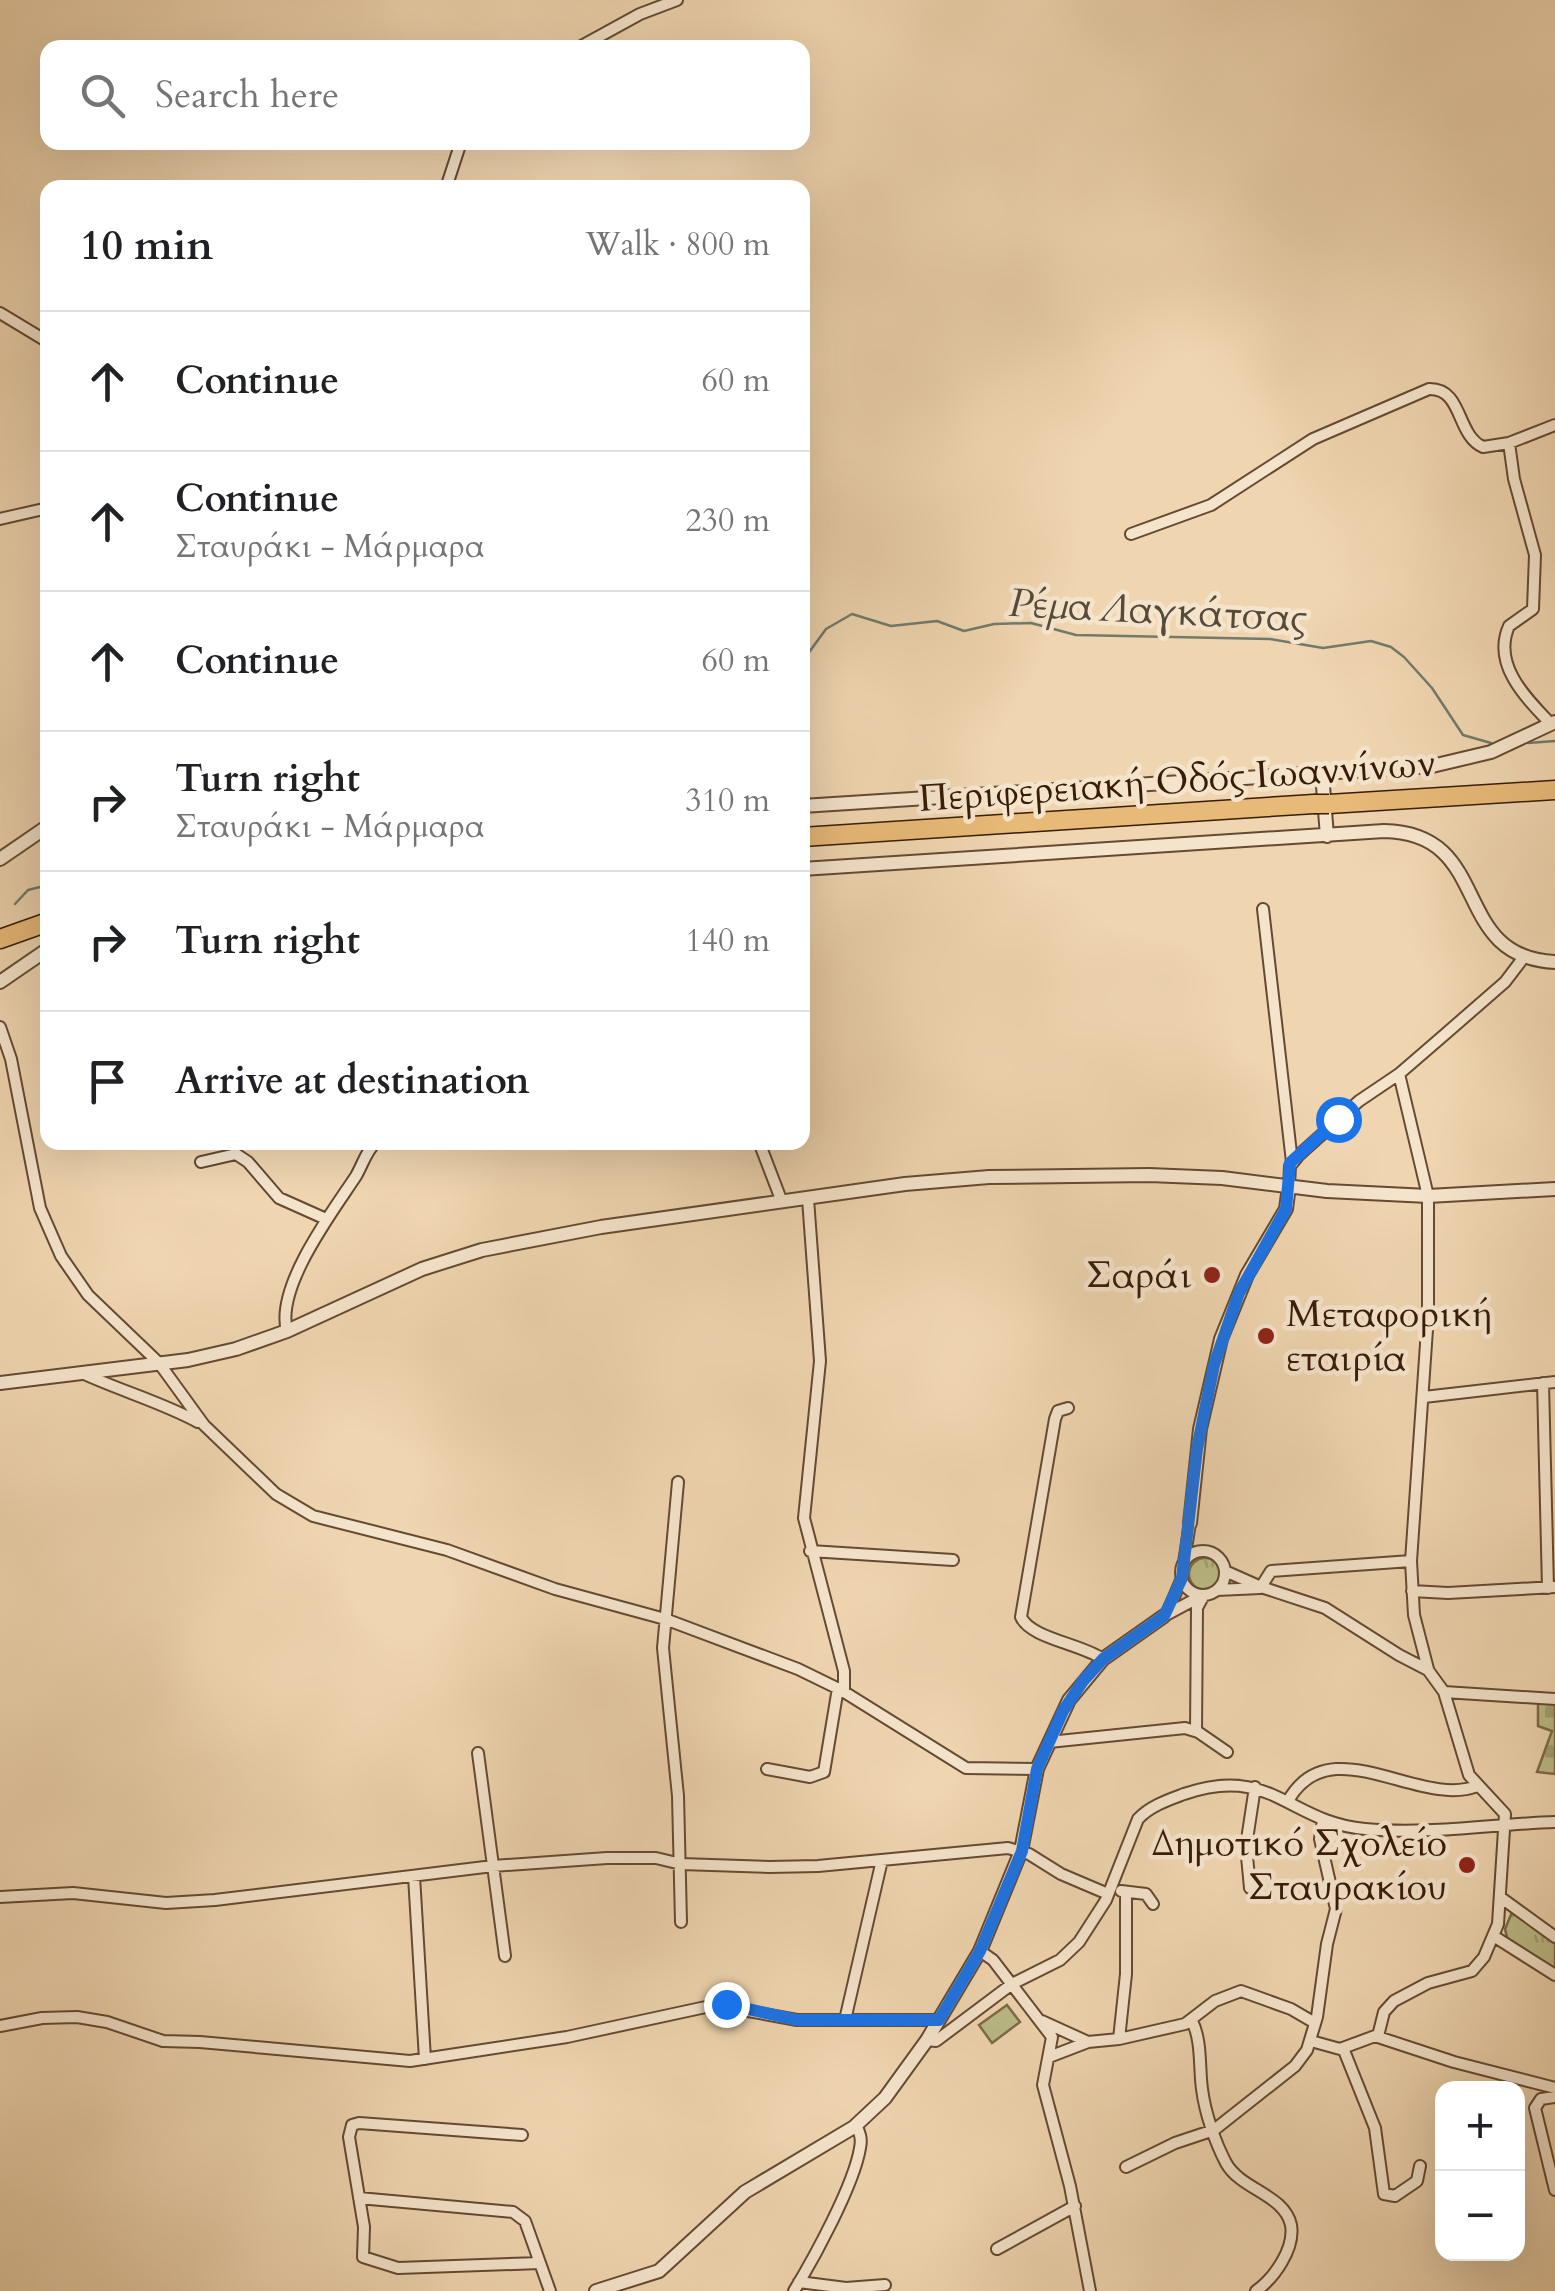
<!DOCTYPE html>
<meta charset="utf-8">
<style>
:root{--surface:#fff;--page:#f6f6f6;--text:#202124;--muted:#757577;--line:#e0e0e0}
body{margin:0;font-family:Cardo,serif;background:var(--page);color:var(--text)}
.controls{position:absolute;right:30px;bottom:30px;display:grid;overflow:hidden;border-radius:20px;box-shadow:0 10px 40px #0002}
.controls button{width:90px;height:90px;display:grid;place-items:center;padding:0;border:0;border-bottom:2px solid var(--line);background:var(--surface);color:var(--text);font:50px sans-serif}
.stop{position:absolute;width:30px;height:30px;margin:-22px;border:8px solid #1a73e8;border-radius:50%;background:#fff}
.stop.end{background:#1a73e8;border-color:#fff;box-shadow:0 2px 10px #0008}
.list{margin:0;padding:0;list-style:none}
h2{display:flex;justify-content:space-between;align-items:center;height:130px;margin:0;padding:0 40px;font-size:42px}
h2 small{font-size:32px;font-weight:400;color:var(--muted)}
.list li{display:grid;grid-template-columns:65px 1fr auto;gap:30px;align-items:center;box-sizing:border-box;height:140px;padding:0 40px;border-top:2px solid var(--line)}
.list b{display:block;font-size:38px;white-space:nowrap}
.list p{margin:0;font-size:32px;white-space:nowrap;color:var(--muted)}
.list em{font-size:32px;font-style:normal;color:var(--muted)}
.icon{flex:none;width:55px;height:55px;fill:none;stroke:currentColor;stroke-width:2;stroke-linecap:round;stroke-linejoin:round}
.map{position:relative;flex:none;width:1555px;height:2291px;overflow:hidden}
.search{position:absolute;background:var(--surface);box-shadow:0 10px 40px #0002;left:40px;top:40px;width:770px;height:110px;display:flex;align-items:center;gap:25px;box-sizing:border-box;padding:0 35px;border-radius:20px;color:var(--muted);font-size:38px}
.panel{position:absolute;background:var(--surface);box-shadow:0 10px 40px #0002;left:40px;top:180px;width:770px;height:970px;border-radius:20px}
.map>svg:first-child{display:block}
.grass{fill:url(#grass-tufts);stroke:#7a6c48;stroke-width:2.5}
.cemetery{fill:url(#cemetery-stones);stroke:#7a6c48;stroke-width:2.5}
.pitch{fill:#bcbc88;stroke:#7a6c48;stroke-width:2.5}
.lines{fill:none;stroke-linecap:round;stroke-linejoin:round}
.stream{stroke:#727a6b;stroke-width:2.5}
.minor-casing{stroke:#654a31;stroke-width:14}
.tertiary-casing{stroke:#654a31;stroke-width:16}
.trunk-casing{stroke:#371c07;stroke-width:21}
.minor{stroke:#f5e4cc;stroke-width:10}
.tertiary{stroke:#f5e4cc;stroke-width:12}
.trunk{stroke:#e8ba78;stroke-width:18}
.trunk-bridge-casing{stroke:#371c07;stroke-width:21;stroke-linecap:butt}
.trunk-bridge{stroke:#e8ba78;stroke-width:18}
.route{stroke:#1a73e8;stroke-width:12}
.poi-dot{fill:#8f2418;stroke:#f5e4cc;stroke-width:4}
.labels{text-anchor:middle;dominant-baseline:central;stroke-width:9;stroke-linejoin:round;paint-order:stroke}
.street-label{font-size:38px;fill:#371c07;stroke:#f5e4cc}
.poi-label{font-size:38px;fill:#371c07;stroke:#f5e4cc;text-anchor:end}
.water-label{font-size:40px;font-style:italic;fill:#554b39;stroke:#f5e4cc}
</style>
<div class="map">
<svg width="1555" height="2291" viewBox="0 0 1555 2291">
<defs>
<pattern id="grass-tufts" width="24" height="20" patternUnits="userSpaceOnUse" patternTransform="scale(2.5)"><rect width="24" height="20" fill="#bcbc88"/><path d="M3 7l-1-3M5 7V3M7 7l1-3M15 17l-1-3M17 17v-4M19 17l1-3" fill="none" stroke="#a2a174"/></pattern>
<pattern id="cemetery-stones" width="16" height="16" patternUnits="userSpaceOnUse" patternTransform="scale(2.5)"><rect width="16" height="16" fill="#bcbc88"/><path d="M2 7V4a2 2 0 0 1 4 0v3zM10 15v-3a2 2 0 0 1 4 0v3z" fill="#a2a174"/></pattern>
</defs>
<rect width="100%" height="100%" fill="#efd5b0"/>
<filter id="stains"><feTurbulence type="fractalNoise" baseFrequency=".002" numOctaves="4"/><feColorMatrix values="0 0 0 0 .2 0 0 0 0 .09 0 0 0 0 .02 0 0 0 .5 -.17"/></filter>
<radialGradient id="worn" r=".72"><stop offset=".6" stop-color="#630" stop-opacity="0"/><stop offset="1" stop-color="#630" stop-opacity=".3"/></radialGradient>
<path class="grass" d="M1189 1574a16 16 0 1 1 32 0a16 16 0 1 1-32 0Z
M1513,1910L1555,1941V1968L1508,1941L1505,1929Z"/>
<path class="cemetery" d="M1538,1700L1555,1701V1774L1537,1772L1552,1731L1538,1726Z"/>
<path class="pitch" d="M1007,2005L1020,2022L992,2043L979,2025Z"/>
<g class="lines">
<path class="stream" d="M802,662L826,629L852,614L891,626L937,621L964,631L994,624L1031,623L1076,635L1270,639L1323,648L1371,641L1391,647L1404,657L1432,688L1463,735L1491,743
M1528,743L1555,741
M15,904L28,890L48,885"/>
<defs>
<path id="minor" d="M578,48L640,14L677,0
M446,188L461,142
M0,313L48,342
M1509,443L1514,479L1535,555L1533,609L1509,626C1492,664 1525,697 1550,723
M0,519L48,508
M1131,534L1211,505L1313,439L1429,389C1463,388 1456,435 1483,447L1509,443L1555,425
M1263,909L1292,1162
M0,1027L11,1059L40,1208L61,1256L88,1295L159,1363L204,1425L276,1494L313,1516L447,1550L555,1589L665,1619L798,1669L841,1690L966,1768L1037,1769
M1399,1074L1428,1196V1315L1411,1561L1414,1615L1428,1669
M759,1142L782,1202
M201,1162L236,1154L248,1162L279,1198L326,1219
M1289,1186L1290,1166L1299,1155L1359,1101L1399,1074L1443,1036L1505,982L1524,957
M808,1199L820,1361L804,1518L844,1671V1691
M287,1331C275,1287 333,1211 356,1176C363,1164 366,1151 376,1142
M82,1373C121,1391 161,1402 198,1422
M1543,1383L1548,1588
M1424,1397L1555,1382
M1068,1408L1058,1411L1055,1419L1021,1617C1030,1638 1081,1644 1103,1659
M678,1482L663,1648L678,1796L681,1922
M810,1551L953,1560
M1181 1573a22 22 0 1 1 44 0a22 22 0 1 1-44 0Z
M1184,1562L1190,1523
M1225,1571L1261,1587L1325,1608L1399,1655L1428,1670L1444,1692L1469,1775L1505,1814L1498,1924L1484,1957L1472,1971L1428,1983L1394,2001L1384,2012L1378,2036
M1261,1587L1271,1571L1411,1561
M1217,1590L1260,1588
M1412,1591L1448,1593L1555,1587
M1168,1611L1182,1578
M1164,1616L1203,1595
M1444,1692L1555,1699
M1196,1731L1197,1608L1204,1595
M1049,1742L1185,1728L1198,1732L1227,1752
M478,1753L505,1956
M767,1769L810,1777L824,1772L838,1688
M1288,1801C1330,1726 1419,1809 1477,1786
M414,1876L425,2059
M1250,1888L1246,1846L1255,1787
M1121,1891L1146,1894L1153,1904
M0,1897L73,1893L166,1903L215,1900L493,1866L607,1858H656L681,1864L769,1867L818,1866L1008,1848L1029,1854L1061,1874L1108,1894
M1500,1897L1555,1937
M1495,1937L1555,1975
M980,1951L993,1960L1052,2037L1043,2085L1070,2186L1090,2291
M845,2020L882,1860
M1042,2021L1088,2042L1119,2039L1185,2024L1215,2001L1241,1991L1291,2009L1315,2023
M1192,2021C1202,2041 1199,2068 1202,2089C1205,2113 1215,2142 1226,2163C1241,2190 1284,2194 1291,2225C1295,2249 1274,2278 1256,2291
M0,2026L42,2018L77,2017L107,2022L163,2041L200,2042L410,2061L567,2037L715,2005L797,2020H939
M1119,2039L1126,1974V1892
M927,2040L936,2041L1012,1984L1060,1960L1079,1942L1106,1900L1138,1819C1150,1806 1168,1800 1184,1794C1272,1764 1288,1822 1365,1829C1428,1835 1492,1824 1555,1822
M1311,2041L1340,2049L1375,2036L1454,2062L1555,2088
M1343,2048L1375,2128L1384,2194L1395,2196L1417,2181L1420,2166
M1049,2057L1088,2042
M1555,2097L1541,2099L1535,2108L1555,2190
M522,2135L359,2123L352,2125L349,2137L364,2227L363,2257L398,2268L540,2263
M1126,2167L1175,2143L1214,2130L1295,2066L1307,2050L1317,2017L1327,1944L1336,1909L1320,1839L1323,1820
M359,2198L513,2212L525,2221L550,2291
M997,2249L1075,2206
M799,2282L846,2288L885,2285
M794,2291C814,2258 854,2185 860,2148C862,2139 860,2133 856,2125"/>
<path id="tertiary" d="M1322,773L1327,836
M802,806L1432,766L1491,752L1555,722
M0,859L48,826
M802,869L1384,831C1495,833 1448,957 1555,962
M0,982L48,949
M0,1383L188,1360L236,1349L287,1331L422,1269L482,1250L601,1227L905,1184L989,1177L1149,1175L1222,1178L1327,1191L1428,1196L1555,1189
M1190,1523L1200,1429L1221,1339L1247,1275L1286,1209L1289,1186
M596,2291L659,2271L745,2192L854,2127L885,2098L927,2040L980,1951L1021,1851L1037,1769L1069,1700L1103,1659L1164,1616"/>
<path id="trunk" d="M1329,804L1555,790
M802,837L1314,804
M0,939L48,922"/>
</defs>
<use href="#minor" class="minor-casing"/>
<use href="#tertiary" class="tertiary-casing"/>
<use href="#trunk" class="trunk-casing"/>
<use href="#minor" class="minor"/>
<use href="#tertiary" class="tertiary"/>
<use href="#trunk" class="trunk"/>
<defs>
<path id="trunk-bridge" d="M1314,804H1329"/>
</defs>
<use href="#trunk-bridge" class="trunk-bridge-casing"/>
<use href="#trunk-bridge" class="trunk-bridge"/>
</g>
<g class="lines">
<path class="route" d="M726,2004L797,2020H939L980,1951L1022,1851L1037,1769L1063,1711L1083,1681L1103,1659L1164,1616L1182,1578L1197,1449L1214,1365L1239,1293L1286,1209L1290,1163L1338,1119"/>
</g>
<g class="poi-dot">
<circle cx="1212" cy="1275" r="10"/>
<circle cx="1266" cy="1336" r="10"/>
<circle cx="1467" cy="1865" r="10"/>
</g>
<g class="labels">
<g class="street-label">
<text transform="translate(1177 781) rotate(-4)">Περιφερειακή Οδός Ιωαννίνων</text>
</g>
<g class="poi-label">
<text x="1192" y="1275">Σαράι</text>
<text x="1286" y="1314" text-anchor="start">Μεταφορική<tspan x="1286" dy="44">εταιρία</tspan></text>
<text x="1447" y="1843">Δημοτικό Σχολείο<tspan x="1447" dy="44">Σταυρακίου</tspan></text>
</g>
<g class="water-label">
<text transform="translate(1158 611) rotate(3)">Ρέμα Λαγκάτσας</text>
</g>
</g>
<rect width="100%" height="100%" filter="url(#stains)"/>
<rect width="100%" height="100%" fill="url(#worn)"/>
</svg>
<div class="controls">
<button>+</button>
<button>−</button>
</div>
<div class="stop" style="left:1338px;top:1119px"></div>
<div class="stop end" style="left:726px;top:2004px"></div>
<div class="search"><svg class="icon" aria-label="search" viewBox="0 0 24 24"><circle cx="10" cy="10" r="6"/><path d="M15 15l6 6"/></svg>Search here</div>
<section class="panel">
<h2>10 min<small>Walk · 800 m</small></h2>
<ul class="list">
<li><svg class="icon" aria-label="ahead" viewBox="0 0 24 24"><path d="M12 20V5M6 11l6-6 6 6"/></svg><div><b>Continue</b></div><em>60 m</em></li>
<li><svg class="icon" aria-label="ahead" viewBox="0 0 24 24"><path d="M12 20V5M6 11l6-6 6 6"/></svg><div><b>Continue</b><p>Σταυράκι - Μάρμαρα</p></div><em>230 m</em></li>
<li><svg class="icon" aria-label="ahead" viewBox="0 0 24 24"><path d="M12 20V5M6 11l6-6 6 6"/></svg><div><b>Continue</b></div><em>60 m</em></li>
<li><svg class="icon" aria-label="right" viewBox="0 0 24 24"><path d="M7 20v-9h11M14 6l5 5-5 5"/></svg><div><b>Turn right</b><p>Σταυράκι - Μάρμαρα</p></div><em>310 m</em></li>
<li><svg class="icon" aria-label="right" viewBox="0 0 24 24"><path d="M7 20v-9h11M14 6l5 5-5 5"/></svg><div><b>Turn right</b></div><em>140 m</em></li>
<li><svg class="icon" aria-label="arrive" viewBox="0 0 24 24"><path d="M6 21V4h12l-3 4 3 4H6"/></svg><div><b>Arrive at destination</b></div></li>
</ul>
</section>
</div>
